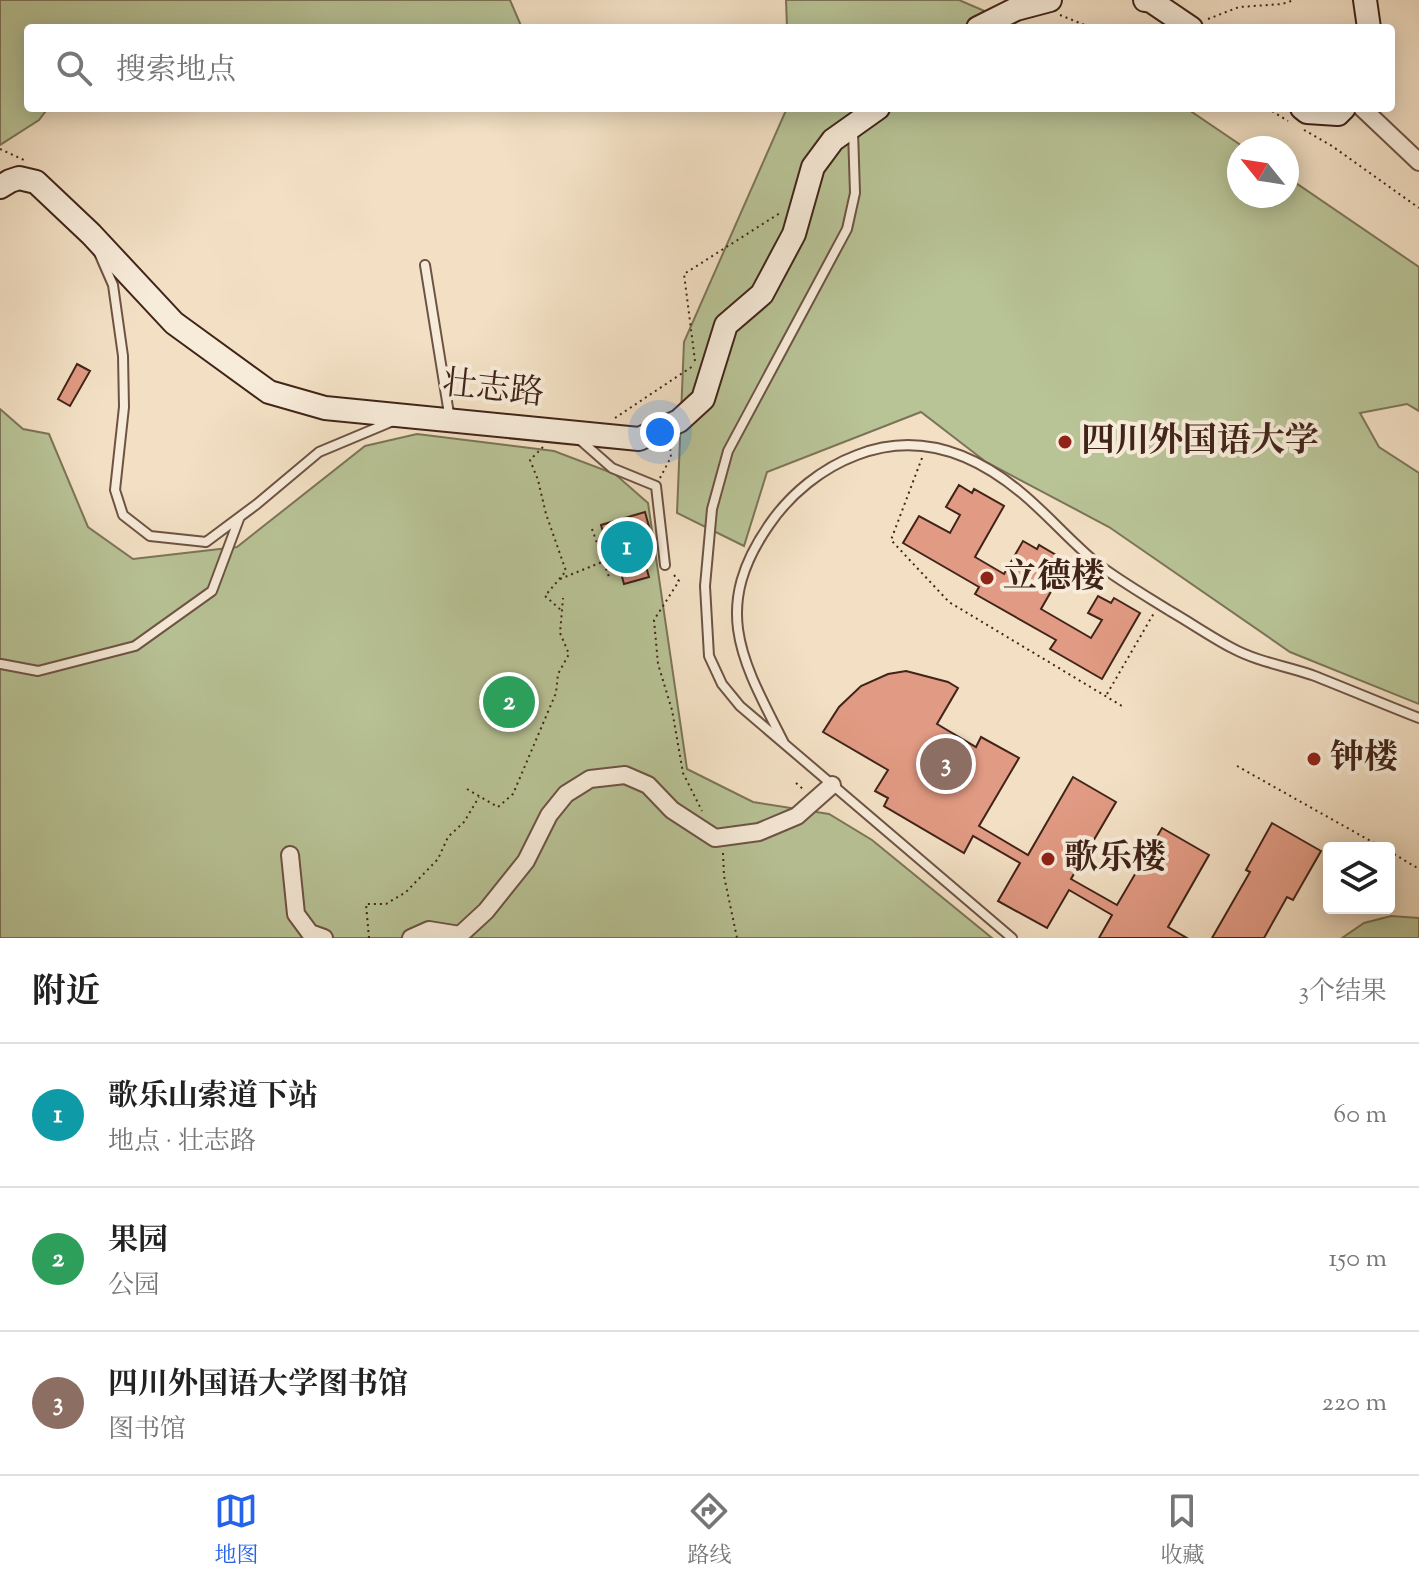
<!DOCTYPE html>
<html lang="zh">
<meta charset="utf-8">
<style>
:root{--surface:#fff;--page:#f2f2f2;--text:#222;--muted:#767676;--line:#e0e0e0;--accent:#2563eb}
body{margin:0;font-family:"Sorts Mill Goudy","Noto Serif SC",serif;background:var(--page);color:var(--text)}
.controls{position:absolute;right:24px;bottom:24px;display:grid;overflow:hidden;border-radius:8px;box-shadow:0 4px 20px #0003}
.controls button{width:72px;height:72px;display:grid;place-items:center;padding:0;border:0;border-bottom:2px solid var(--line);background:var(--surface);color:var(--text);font:40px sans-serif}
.compass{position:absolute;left:1227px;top:136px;width:72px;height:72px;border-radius:50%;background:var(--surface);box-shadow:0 4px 20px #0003;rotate:300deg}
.you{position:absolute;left:660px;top:432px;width:28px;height:28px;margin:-20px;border:6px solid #fff;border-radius:50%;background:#1a73e8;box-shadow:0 0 0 12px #1a73e833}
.badge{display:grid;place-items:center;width:52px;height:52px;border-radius:50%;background:var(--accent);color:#fff;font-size:26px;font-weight:700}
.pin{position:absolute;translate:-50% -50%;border:4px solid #fff;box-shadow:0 2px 8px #0006}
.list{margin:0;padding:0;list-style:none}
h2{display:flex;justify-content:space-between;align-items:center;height:104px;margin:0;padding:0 32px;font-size:34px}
h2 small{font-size:26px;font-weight:400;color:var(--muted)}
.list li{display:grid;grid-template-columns:52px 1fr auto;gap:24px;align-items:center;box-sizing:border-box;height:144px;padding:0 32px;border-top:2px solid var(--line)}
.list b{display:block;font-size:30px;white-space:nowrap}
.list p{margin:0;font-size:26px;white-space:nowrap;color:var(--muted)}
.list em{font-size:26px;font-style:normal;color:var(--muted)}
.icon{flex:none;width:44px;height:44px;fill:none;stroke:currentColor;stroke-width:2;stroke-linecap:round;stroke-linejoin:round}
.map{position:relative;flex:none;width:1419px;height:938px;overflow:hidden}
.search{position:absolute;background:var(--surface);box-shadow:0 4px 20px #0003;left:24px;right:24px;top:24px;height:88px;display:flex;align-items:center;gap:20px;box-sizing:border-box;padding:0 28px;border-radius:8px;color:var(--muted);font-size:30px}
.sheet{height:536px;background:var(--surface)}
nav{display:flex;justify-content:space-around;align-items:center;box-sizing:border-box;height:112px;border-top:2px solid var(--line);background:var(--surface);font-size:22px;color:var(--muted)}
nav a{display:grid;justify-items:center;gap:4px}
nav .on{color:var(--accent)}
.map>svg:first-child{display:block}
.green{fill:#b8c396;stroke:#7c7458;stroke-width:2}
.building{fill:#e19a83;stroke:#412419;stroke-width:2}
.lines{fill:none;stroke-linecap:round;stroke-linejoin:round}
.lane-casing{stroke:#6e5344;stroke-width:12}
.street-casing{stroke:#6e5344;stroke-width:20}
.secondary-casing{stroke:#412419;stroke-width:26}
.path{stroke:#412419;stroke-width:2;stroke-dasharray:2 4;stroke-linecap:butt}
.lane{stroke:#f7ebd9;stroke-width:8}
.street{stroke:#f7ebd9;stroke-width:16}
.secondary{stroke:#f7ebd9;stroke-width:22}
.poi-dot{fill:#8f2418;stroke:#f7ebd9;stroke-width:3}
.labels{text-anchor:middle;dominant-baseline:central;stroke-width:8;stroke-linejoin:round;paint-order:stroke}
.street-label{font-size:34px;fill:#412419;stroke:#f7ebd9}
.poi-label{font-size:34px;font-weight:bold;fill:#412419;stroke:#f7ebd9;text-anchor:start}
</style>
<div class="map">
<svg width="1419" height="938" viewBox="0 0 1419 938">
<rect width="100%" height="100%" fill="#f3e0c4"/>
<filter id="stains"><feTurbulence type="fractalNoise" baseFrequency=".0025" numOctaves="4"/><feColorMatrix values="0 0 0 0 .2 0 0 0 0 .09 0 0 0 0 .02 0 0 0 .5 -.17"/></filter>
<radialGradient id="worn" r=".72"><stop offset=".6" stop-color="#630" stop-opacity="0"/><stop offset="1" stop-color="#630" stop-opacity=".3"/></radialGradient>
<path class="green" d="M0,0H510L522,28H28V108H48L39,120L0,145Z
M786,0H959L1024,28H787Z
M787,108H1186L1245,148H1239V196H1287V177L1419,267V411L1407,404L1360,413L1379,447L1419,473V704L1290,652L1109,527L986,462L921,412L767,472L744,546L677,513L684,342Z
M0,409L23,429L49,434L88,527L133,559L237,547L365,446L417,434L554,451L615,474L648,503L687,769L753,802L829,814L872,840L992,938H0Z
M1391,916L1419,918V938H1342L1364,923Z"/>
<path class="building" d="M77,364L90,371L70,406L58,399Z
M959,485L972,493L974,489L1004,506L975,557L1004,574L1023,541L1037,549L1039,545L1068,562L1041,609L1091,638L1102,620L1088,613L1098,596L1111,603L1114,598L1140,613L1102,679L1050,649L1056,640L975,594L979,587L903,543L919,516L950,533L960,515L946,507Z
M645,512L654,545L641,549L649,577L624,584L618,562L612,564L601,525Z
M906,671L948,682L958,688L937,724L976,747L981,737L1019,758L979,826L1028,855L1073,777L1116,802L1071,879L1117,905L1162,828L1209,855L1168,927L1187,938H1099L1112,915L1069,890L1047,928L998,901L1020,863L973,836L964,853L884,806L888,798L875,791L888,770L823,732L839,707L861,686L888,674Z
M1272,823L1321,851L1293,900L1287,897L1264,938H1212L1250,872L1246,870Z"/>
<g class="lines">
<defs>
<path id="lane" d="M853,131L855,193L847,229L728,451L712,509L705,586L709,656L722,684L740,706L1012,938
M99,253L113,285L123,356L124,407L115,490L123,515L150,536L206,542L257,504L319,452L393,421
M425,265L450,420
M579,439L612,468L656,486L665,565
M1,664L38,671L135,646L212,591L239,519
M784,743C743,662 710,610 769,525C790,494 822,468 857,455C919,431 976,454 1024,495C1050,517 1073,544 1099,565C1122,582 1146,596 1170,611C1191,623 1211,637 1232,648C1258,662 1286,666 1312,675C1348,689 1383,704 1419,718"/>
<path id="street" d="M1362,108L1419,162
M290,855L296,914L310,933L324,938
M411,938L429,930L460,935L486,911L526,861L549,815L566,794L590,779L625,775L648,785L672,810L715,838L759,832L797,816L832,785"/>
<path id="secondary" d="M1145,0L1151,1L1191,28
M1365,0L1369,28
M978,28L1016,9L1050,0
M1302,108L1307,112L1338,114L1344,108
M0,187L10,181L19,178L36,182L91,234L174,323L269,392L325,408L639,439L679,421L703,399L726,325L762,294L794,234L813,167L833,140L878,108"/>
</defs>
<use href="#lane" class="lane-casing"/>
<use href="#street" class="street-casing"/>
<use href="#secondary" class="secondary-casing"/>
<path class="path" d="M1060,15L1092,28
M1208,19L1239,7L1282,4L1294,0
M1267,108L1288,121
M1304,130L1332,146L1419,208
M0,149L24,160
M695,361L684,274L780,213
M615,418L693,366
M543,447L530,460L538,480L546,514L566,571L545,596L561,610
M922,458L891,540L949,602L1122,706
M660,478L671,457L670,447
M592,529L609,577
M674,575L679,581L654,620L658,664L672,710L683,773L702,811
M560,579L602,562
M1107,694L1154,613
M1237,766L1383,848
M796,783L803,789
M467,789L498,807L513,794L556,693L558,674L569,654L560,633L563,598
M1389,851L1419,869
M723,853L724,876L737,938
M369,938L366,904H386L406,892L438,859L448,837L464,822L479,797"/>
<use href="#lane" class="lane"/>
<use href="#street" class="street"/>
<use href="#secondary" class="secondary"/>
</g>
<g class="poi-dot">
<circle cx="1065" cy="442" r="8"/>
<circle cx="987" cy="578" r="8"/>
<circle cx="1314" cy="759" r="8"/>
<circle cx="1048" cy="859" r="8"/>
</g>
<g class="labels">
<g class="street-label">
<text transform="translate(493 390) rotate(6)">壮志路</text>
</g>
<g class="poi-label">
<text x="1081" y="442">四川外国语大学</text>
<text x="1003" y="578">立德楼</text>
<text x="1330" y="759">钟楼</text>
<text x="1064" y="859">歌乐楼</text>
</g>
</g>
<rect width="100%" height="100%" filter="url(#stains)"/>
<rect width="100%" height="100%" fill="url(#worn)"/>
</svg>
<div class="controls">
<button><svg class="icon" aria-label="layers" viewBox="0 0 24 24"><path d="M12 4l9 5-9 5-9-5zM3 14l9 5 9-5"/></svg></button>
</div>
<svg class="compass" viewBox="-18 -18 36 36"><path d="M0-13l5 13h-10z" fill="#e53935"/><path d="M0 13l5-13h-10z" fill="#767676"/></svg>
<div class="you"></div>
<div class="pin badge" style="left:627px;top:547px;background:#0f9aa8">1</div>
<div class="pin badge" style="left:509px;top:702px;background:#2e9e5b">2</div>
<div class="pin badge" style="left:946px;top:764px;background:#8d6e63">3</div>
<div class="search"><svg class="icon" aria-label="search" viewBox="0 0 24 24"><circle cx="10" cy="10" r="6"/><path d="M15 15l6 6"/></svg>搜索地点</div>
</div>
<section class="sheet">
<h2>附近<small>3个结果</small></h2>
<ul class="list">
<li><span class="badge" style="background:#0f9aa8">1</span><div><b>歌乐山索道下站</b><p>地点 · 壮志路</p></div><em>60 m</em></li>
<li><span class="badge" style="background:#2e9e5b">2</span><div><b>果园</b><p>公园</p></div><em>150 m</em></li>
<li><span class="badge" style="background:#8d6e63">3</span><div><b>四川外国语大学图书馆</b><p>图书馆</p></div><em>220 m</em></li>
</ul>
</section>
<nav>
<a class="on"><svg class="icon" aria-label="map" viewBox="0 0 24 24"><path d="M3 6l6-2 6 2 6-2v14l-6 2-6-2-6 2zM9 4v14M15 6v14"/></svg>地图</a>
<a><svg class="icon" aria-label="directions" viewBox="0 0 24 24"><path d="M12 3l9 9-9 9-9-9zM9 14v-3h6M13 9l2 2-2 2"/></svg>路线</a>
<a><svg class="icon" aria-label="saved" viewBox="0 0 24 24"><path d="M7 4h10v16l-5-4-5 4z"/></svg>收藏</a>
</nav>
